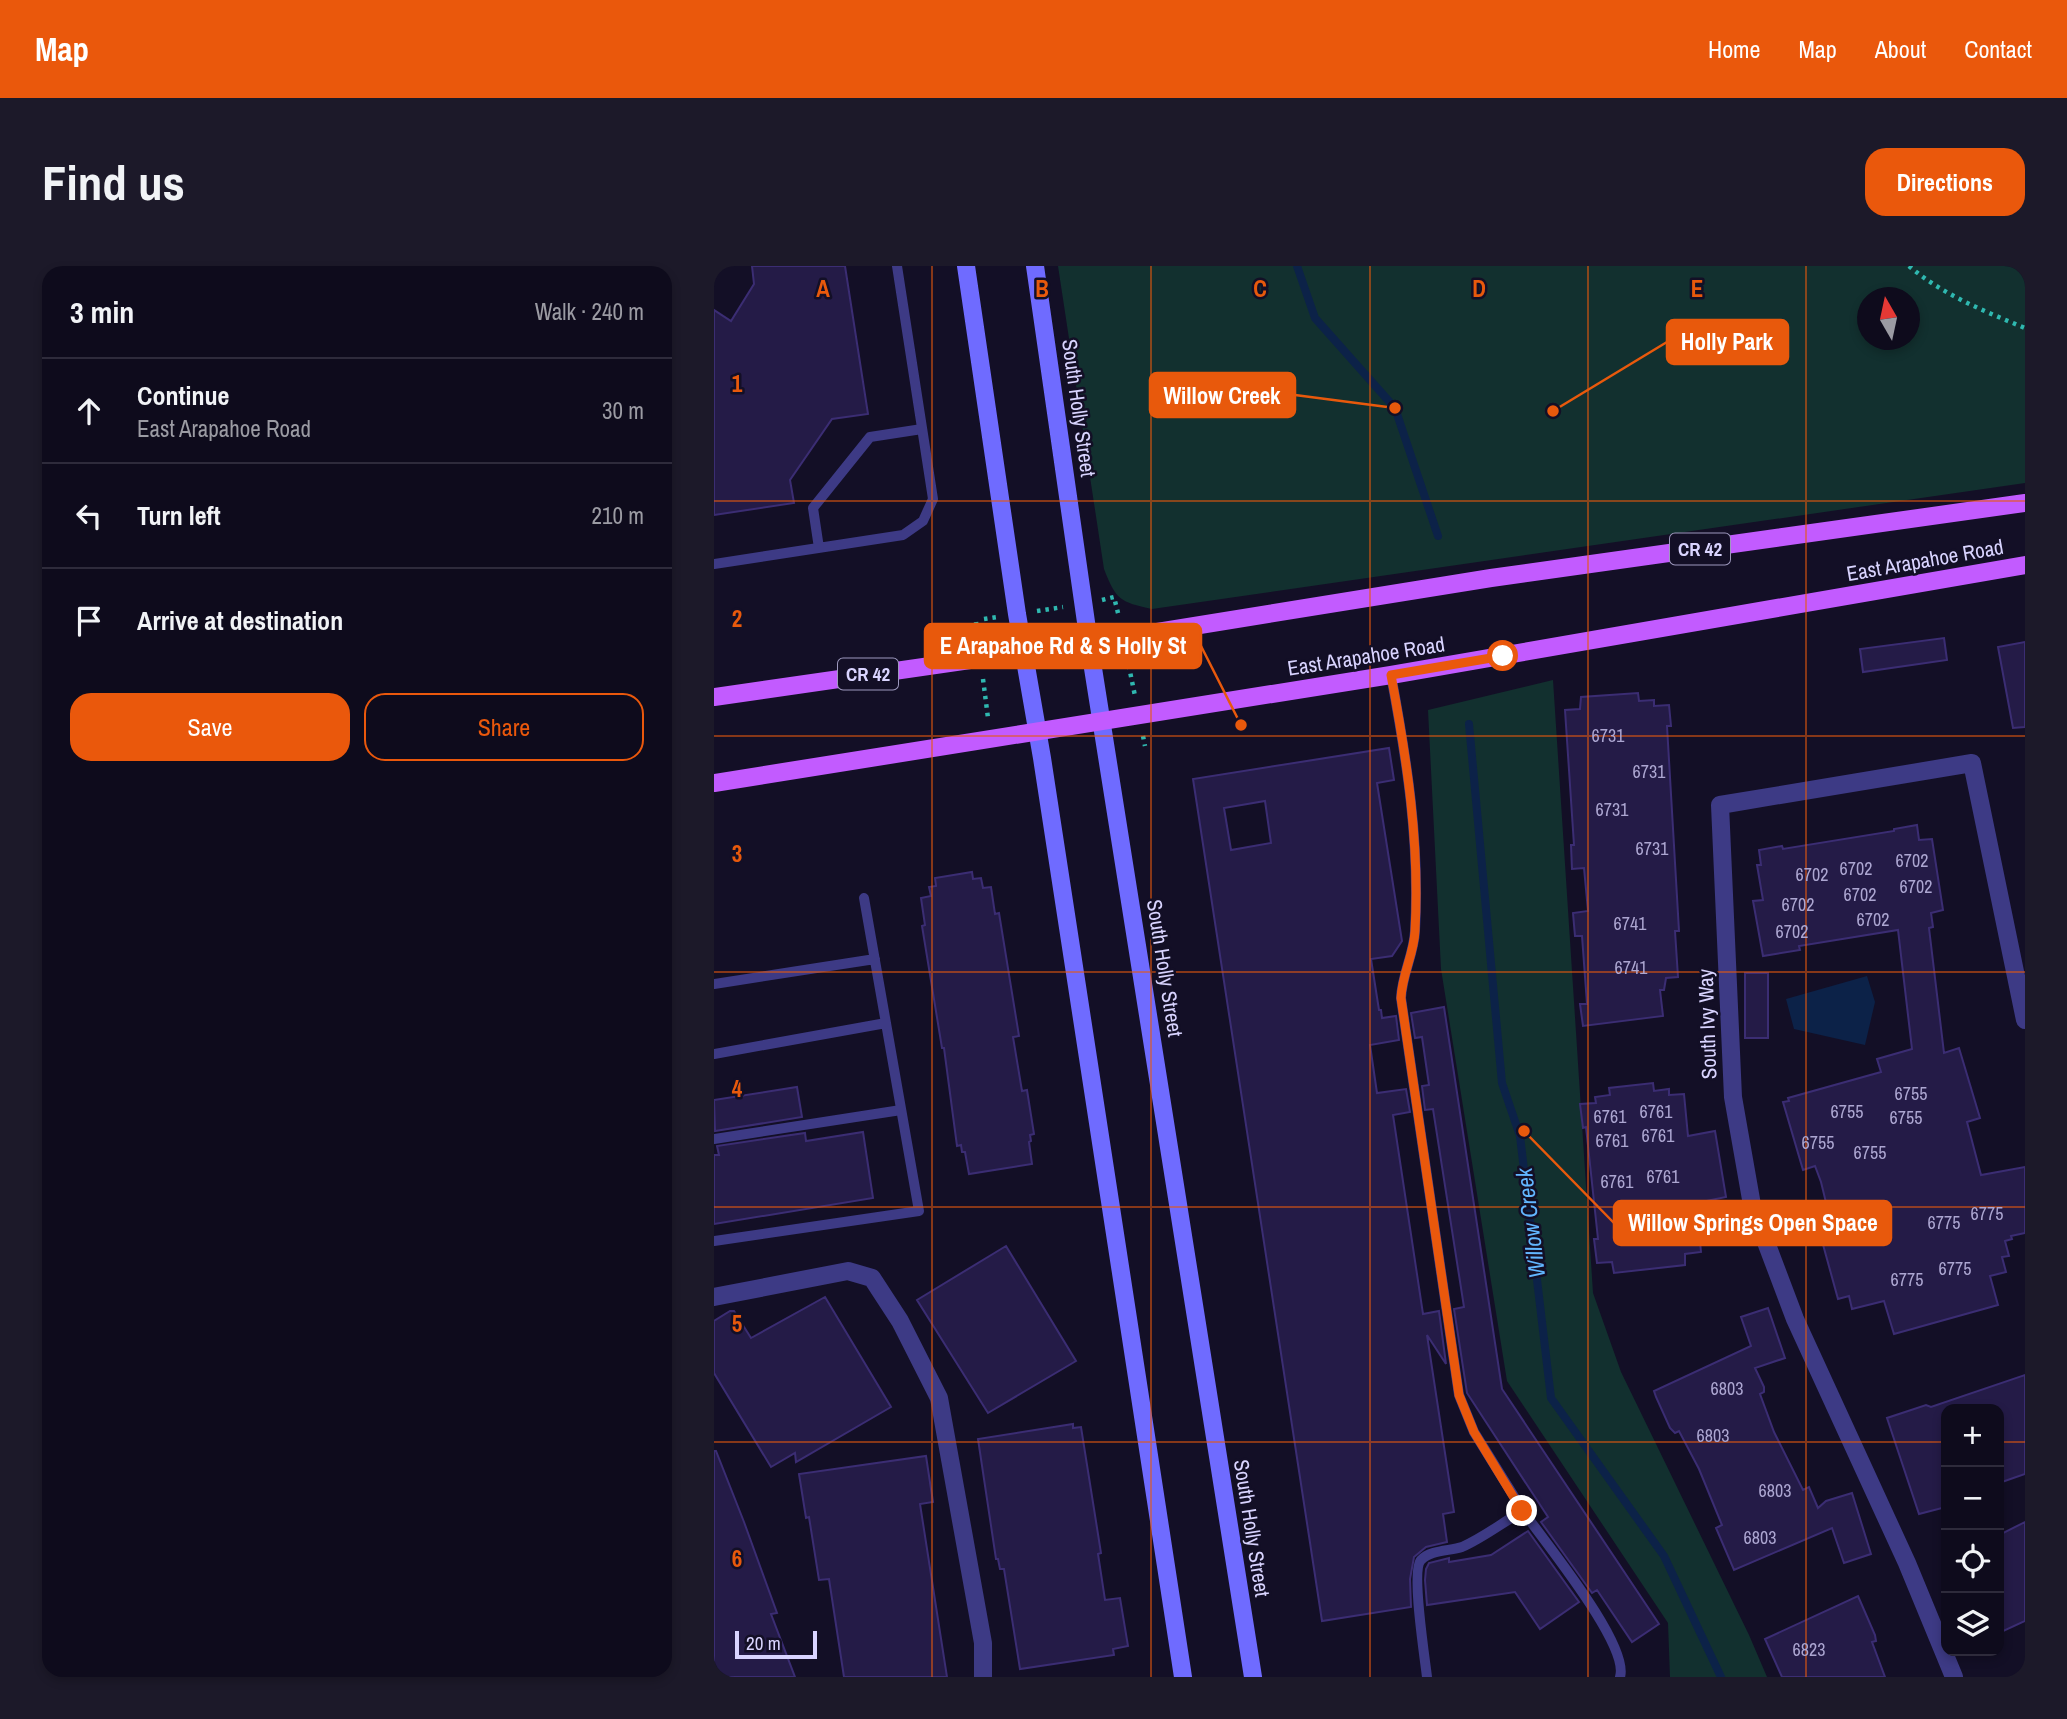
<!DOCTYPE html>
<meta charset="utf-8">
<style>
:root{--surface:#0e0b1c;--page:#1c1929;--text:#f1f3f6;--muted:#9b9ba3;--line:#2e2b3b;--accent:#ea580c}
body{margin:0;font-family:"Archivo Narrow",sans-serif;background:var(--page);color:var(--text)}
.controls{position:absolute;right:21px;bottom:21px;display:grid;overflow:hidden;border-radius:14px;box-shadow:0 4px 10px #0003}
.controls button{width:63px;height:63px;display:grid;place-items:center;padding:0;border:0;border-bottom:2px solid var(--line);background:var(--surface);color:var(--text);font:35px sans-serif}
.compass{position:absolute;left:1143px;top:21px;width:63px;height:63px;border-radius:50%;background:var(--surface);box-shadow:0 4px 10px #0003;rotate:351deg}
.scale{position:absolute;left:21px;bottom:18px;width:82px;box-sizing:border-box;padding-left:7px;border:4px solid #d9d4ff;border-top:0;font-size:19px;line-height:24px;white-space:nowrap;color:#d9d4ff;-webkit-text-stroke:5px #130f26;paint-order:stroke}
.stop{position:absolute;width:21px;height:21px;margin:-16px;border:5px solid #ea580c;border-radius:50%;background:#fff}
.stop.end{background:#ea580c;border-color:#fff;box-shadow:0 2px 7px #0008}
.list{margin:0;padding:0;list-style:none}
h2{display:flex;justify-content:space-between;align-items:center;height:91px;margin:0;padding:0 28px;font-size:30px}
h2 small{font-size:23px;font-weight:400;color:var(--muted)}
.list li{display:grid;grid-template-columns:46px 1fr auto;gap:21px;align-items:center;box-sizing:border-box;height:105px;padding:0 28px;border-top:2px solid var(--line)}
.list b{display:block;font-size:26px;white-space:nowrap}
.list p{margin:0;font-size:23px;white-space:nowrap;color:var(--muted)}
.list em{font-size:23px;font-style:normal;color:var(--muted)}
.actions{display:flex;gap:14px;padding:21px 28px}
.actions a{flex:1;padding:16px 0;border:2px solid var(--accent);border-radius:21px;text-align:center;font-size:24px;color:var(--accent)}
.actions .main{background:var(--accent);color:#fff}
.icon{flex:none;width:38px;height:38px;fill:none;stroke:currentColor;stroke-width:2;stroke-linecap:round;stroke-linejoin:round}
.map{position:relative;flex:none;width:1311px;height:1411px;overflow:hidden;border-radius:21px}
header{display:flex;align-items:center;gap:42px;box-sizing:border-box;height:98px;padding:0 35px;background:var(--accent);color:#fff}
header strong{font-size:33px}
nav{display:flex;gap:38px;margin-inline-start:auto;font-size:24px}
.intro{display:flex;align-items:center;justify-content:space-between;box-sizing:border-box;height:168px;padding:0 42px}
h1{margin:0;font-size:49px}
.button{padding:18px 32px;border-radius:21px;background:var(--accent);color:#fff;font-size:24px;font-weight:700}
main{display:flex;gap:42px;padding:0 42px}
aside{flex:1;background:var(--surface);border-radius:21px;box-shadow:0 4px 10px #0003}
.map>svg:first-child{display:block}
.green{fill:#12302f;fill-rule:evenodd}
.water{fill:#0c2248}
.lines{fill:none;stroke-linecap:round;stroke-linejoin:round}
.stream{stroke:#0c2248;stroke-width:8}
.building{fill:#241b47;stroke:#3b2d73;stroke-width:2;fill-rule:evenodd}
.path{stroke:#2fb8b0;stroke-width:4.5;stroke-dasharray:3.5 5;stroke-linecap:butt}
.service{stroke:#3d3a85;stroke-width:10}
.minor{stroke:#3d3a85;stroke-width:18}
.secondary{stroke:#6f6bff;stroke-width:18}
.primary{stroke:#c25bff;stroke-width:18}
.route{stroke:#ea580c;stroke-width:9}
.grid{fill:none;stroke:#e8590c;stroke-width:2;stroke-opacity:0.55}
.labels{text-anchor:middle;dominant-baseline:central;stroke-width:5;stroke-linejoin:round;paint-order:stroke}
.number-label{font-size:18px;fill:#aca6d1}
.shield{fill:#130f26;stroke:#9e99be;stroke-width:2}
.shield-label{font-size:19px;font-weight:bold;fill:#d9d4ff}
.street-label{font-size:21px;fill:#d9d4ff;stroke:#130f26}
.water-label{font-size:23px;font-style:italic;fill:#62b6ff;stroke:#130f26}
.grid-label{font-size:23px;text-anchor:middle;font-weight:bold;fill:#e8590c;stroke:#130f26;stroke-width:5;stroke-linejoin:round;paint-order:stroke}
.leader{fill:none;stroke:#e8590c;stroke-width:2.5}
.callout-dot{fill:#e8590c;stroke:#130f26;stroke-width:2.5}
.callout{fill:#e8590c;stroke:#e8590c;stroke-width:2.5}
.callout-label{font-size:23px;text-anchor:middle;font-weight:bold;fill:#fff}
</style>
<header>
<strong>Map</strong>
<nav><a>Home</a><a>Map</a><a>About</a><a>Contact</a></nav>
</header>
<div class="intro"><h1>Find us</h1><a class="button">Directions</a></div>
<main>
<aside>
<h2>3 min<small>Walk · 240 m</small></h2>
<ul class="list">
<li><svg class="icon" aria-label="ahead" viewBox="0 0 24 24"><path d="M12 20V5M6 11l6-6 6 6"/></svg><div><b>Continue</b><p>East Arapahoe Road</p></div><em>30 m</em></li>
<li><svg class="icon" aria-label="left" viewBox="0 0 24 24"><path d="M17 20v-9H6M10 6l-5 5 5 5"/></svg><div><b>Turn left</b></div><em>210 m</em></li>
<li><svg class="icon" aria-label="arrive" viewBox="0 0 24 24"><path d="M6 21V4h12l-3 4 3 4H6"/></svg><div><b>Arrive at destination</b></div></li>
</ul>
<div class="actions"><a class="main">Save</a><a>Share</a></div>
</aside>
<div class="map">
<svg width="1311" height="1411" viewBox="0 0 1311 1411">
<rect width="100%" height="100%" fill="#130f26"/>
<path class="green" d="M344,0H1311V217L438,343C406,336 402,334 390,303ZM1154,32H1196V74H1154Z
M839,414L879,1027L907,1106L1035,1369L1053,1411H956L954,1357L793,1115L727,703L714,444Z"/>
<path class="water" d="M1153,710L1161,736L1151,779L1080,763L1072,733Z"/>
<g class="lines">
<path class="stream" d="M583,0L601,52L681,142L724,270
M755,458L788,817L806,870L837,1132L950,1290L1007,1411"/>
</g>
<path class="building" d="M38,0H131L154,148L118,153L76,214L80,237L0,249V44L17,55L40,18Z
M1230,372L1233,394L1149,406L1146,383Z
M1311,376V461L1299,462L1284,381Z
M924,427L925,435L940,434V440L955,439L957,460H953L965,665H961L964,711L952,712L950,724H946L949,750L869,760L866,738H873L868,670H861L859,647L874,645L870,602L858,603L857,579H860L851,444L866,443L867,431Z
M675,482L680,514L663,517L688,675L678,690L657,693L665,744H667L668,752L682,750L685,774L656,779L663,827L692,823L696,846L679,849L709,1048L725,1045L732,1098L713,1069L740,1246L729,1248L733,1276L712,1281L700,1291L696,1313L697,1341L608,1355L479,513ZM551,535L557,577L517,584L510,542Z
M1203,559L1205,574L1218,573L1229,644L1217,647L1219,661L1215,662L1230,787L1245,782L1266,852L1253,856L1267,909L1311,901V967L1297,970L1298,973L1291,975L1295,990L1288,991L1292,1006L1276,1010L1284,1039L1180,1068L1170,1035L1138,1043L1135,1030L1124,1033L1108,975L1114,973L1111,959L1117,957L1107,916L1101,900L1089,904L1069,836L1075,835L1074,832L1167,806L1163,793L1198,783L1184,664L1085,680L1086,684L1049,690L1039,635L1049,634L1043,599H1047L1045,584L1068,580L1069,583L1180,565V563Z
M258,606L259,613L267,612L269,622L277,621L281,648L285,647L305,770L299,771L308,825L313,824L320,868L316,869L317,875L315,876L318,898L255,908L251,886H248L247,879L243,880L230,782H228L208,660L211,659L207,632L217,630L215,621L222,620L221,612Z
M1031,707H1054V772H1031Z
M730,741L788,1123L945,1358L918,1376L883,1324L878,1327L827,1256L834,1251L753,1127L740,1043L750,1041L719,843L711,844L708,820L715,819L708,771L701,772L697,747Z
M939,817L940,825L955,823V829L970,828L974,870L1001,865L1012,931L982,937L987,986L971,988V999L900,1007L898,996L883,997L880,973H884L872,861L869,862L866,838L882,837L881,831L896,829L895,822Z
M83,821L88,851L1,865L0,834Z
M149,866L159,932L0,958V889H5L3,880L91,867L92,875Z
M292,980L362,1095L274,1147L203,1034Z
M111,1031L177,1141L82,1196L81,1187L57,1201L0,1107V1055L16,1045H20L37,1072Z
M1054,1042L1071,1092L1041,1102L1050,1121V1126L1046,1128L1060,1166L1089,1224L1095,1221L1104,1242L1112,1235L1138,1227L1157,1288L1130,1297L1118,1262L1020,1304L1002,1262L1008,1259L985,1203L965,1165L961,1167L956,1162L942,1131L940,1125L1037,1080L1027,1051Z
M1311,1109V1208L1285,1217V1143H1232V1241L1205,1248L1173,1152L1212,1139L1217,1141Z
M359,1158V1162L367,1161L387,1287L384,1288L391,1334L406,1332L414,1380L399,1383L400,1389L306,1403L290,1303H286L284,1293H282L264,1173Z
M0,1185H2L30,1256L63,1347L57,1348L81,1411H5L0,1398Z
M212,1190L219,1236L206,1238L233,1411H130L115,1313L105,1314L95,1251L92,1252L85,1208Z
M1311,1256V1355L1285,1367V1269Z
M814,1265L865,1336L826,1363L801,1326L713,1339L711,1314L712,1303L715,1297L735,1292V1296L777,1289Z
M1144,1330L1161,1369L1162,1375L1158,1376L1171,1411H1068L1051,1373Z"/>
<g class="lines">
<path class="path" d="M1195,0C1229,29 1270,45 1311,62
M388,334L400,331L405,351
M323,345L349,341
M270,353L283,351
M262,356L264,373
M413,391L421,430
M269,413L274,452
M429,470L431,480"/>
<path class="service" d="M105,282L99,242L156,171L208,163
M0,298L189,269L209,255L219,233L183,0
M677,409C693,495 706,577 701,665C700,688 688,708 687,732L745,1129L760,1166L809,1245C789,1256 769,1272 748,1281C736,1285 716,1284 707,1294C697,1304 711,1393 713,1411
M0,718L161,693
M0,788L172,757
M0,873L187,844
M0,975L205,945L150,632
M809,1245C829,1274 916,1379 906,1411"/>
<path class="minor" d="M0,1031L134,1005L158,1012L186,1055L225,1132L269,1377V1411
M1240,1411L1193,1297L1081,1053L1038,939L1019,831L1006,539L1258,497L1311,754"/>
<path class="secondary" d="M252,0L303,348L328,492L469,1411
M321,0L375,377L539,1411"/>
<path class="primary" d="M0,431L375,377L777,312L1311,237
M0,517L677,409L1311,299"/>
</g>
<g class="lines">
<path class="route" d="M789,390L677,409C693,494 706,578 701,665C700,688 688,708 687,732L745,1129L760,1166L808,1245"/>
</g>
<path class="grid" d="M218,0V1411M437,0V1411M656,0V1411M874,0V1411M1092,0V1411M0,235H1311M0,470H1311M0,706H1311M0,941H1311M0,1176H1232M1285,1176H1311"/>
<g class="labels">
<g class="number-label">
<text x="894" y="469">6731</text>
<text x="935" y="505">6731</text>
<text x="898" y="543">6731</text>
<text x="938" y="582">6731</text>
<text x="1198" y="594">6702</text>
<text x="1142" y="602">6702</text>
<text x="1098" y="608">6702</text>
<text x="1202" y="620">6702</text>
<text x="1146" y="628">6702</text>
<text x="1084" y="638">6702</text>
<text x="1159" y="653">6702</text>
<text x="916" y="657">6741</text>
<text x="1078" y="665">6702</text>
<text x="917" y="701">6741</text>
<text x="1197" y="827">6755</text>
<text x="942" y="845">6761</text>
<text x="1133" y="845">6755</text>
<text x="896" y="850">6761</text>
<text x="1192" y="851">6755</text>
<text x="944" y="869">6761</text>
<text x="898" y="874">6761</text>
<text x="1104" y="876">6755</text>
<text x="1156" y="886">6755</text>
<text x="949" y="910">6761</text>
<text x="903" y="915">6761</text>
<text x="1273" y="947">6775</text>
<text x="1230" y="956">6775</text>
<text x="1241" y="1002">6775</text>
<text x="1193" y="1013">6775</text>
<text x="1013" y="1122">6803</text>
<text x="999" y="1169">6803</text>
<text x="1061" y="1224">6803</text>
<text x="1046" y="1271">6803</text>
<text x="1095" y="1383">6823</text>
</g>
<g class="shield">
<rect x="956" y="267.5" width="60" height="31" rx="5"/>
<rect x="124" y="392.5" width="60" height="31" rx="5"/>
</g>
<g class="shield-label">
<text x="986" y="283">CR 42</text>
<text x="154" y="408">CR 42</text>
</g>
<g class="street-label">
<text transform="translate(365 142) rotate(82)">South Holly Street</text>
<text transform="translate(1211 294) rotate(-10)">East Arapahoe Road</text>
<text transform="translate(652 390) rotate(-9)">East Arapahoe Road</text>
<text transform="translate(451 702) rotate(81)">South Holly Street</text>
<text transform="translate(993 758) rotate(-92)">South Ivy Way</text>
<text transform="translate(538 1262) rotate(81)">South Holly Street</text>
</g>
<g class="water-label">
<text transform="translate(816 957) rotate(-97)">Willow Creek</text>
</g>
</g>
<g class="grid-label">
<text x="109" y="31">A</text>
<text x="328" y="31">B</text>
<text x="546" y="31">C</text>
<text x="765" y="31">D</text>
<text x="983" y="31">E</text>
<text x="23" y="126">1</text>
<text x="23" y="361">2</text>
<text x="23" y="596">3</text>
<text x="23" y="831">4</text>
<text x="23" y="1066">5</text>
<text x="23" y="1301">6</text>
</g>
<path class="leader" d="M839 145L953 76M681 142L581 129M527 459L487 380M810 865L900 957"/>
<g class="callout-dot">
<circle cx="839" cy="145" r="7"/>
<circle cx="681" cy="142" r="7"/>
<circle cx="527" cy="459" r="7"/>
<circle cx="810" cy="865" r="7"/>
</g>
<g class="callout">
<rect x="953" y="54" width="121" height="44" rx="7"/>
<rect x="436" y="107" width="145" height="44" rx="7"/>
<rect x="211" y="358" width="276" height="44" rx="7"/>
<rect x="900" y="935" width="277" height="44" rx="7"/>
</g>
<g class="callout-label">
<text x="1013" y="84">Holly Park</text>
<text x="508" y="138">Willow Creek</text>
<text x="349" y="388">E Arapahoe Rd &amp; S Holly St</text>
<text x="1039" y="965">Willow Springs Open Space</text>
</g>
</svg>
<div class="controls">
<button>+</button>
<button>−</button>
<button><svg class="icon" aria-label="locate" viewBox="0 0 24 24"><circle cx="12" cy="12" r="6"/><path d="M12 2v4M12 18v4M2 12h4M18 12h4"/></svg></button>
<button><svg class="icon" aria-label="layers" viewBox="0 0 24 24"><path d="M12 4l9 5-9 5-9-5zM3 14l9 5 9-5"/></svg></button>
</div>
<svg class="compass" viewBox="-18 -18 36 36"><path d="M0-13l5 13h-10z" fill="#e53935"/><path d="M0 13l5-13h-10z" fill="#9b9ba3"/></svg>
<div class="scale">20 m</div>
<div class="stop" style="left:789px;top:390px"></div>
<div class="stop end" style="left:808px;top:1245px"></div>
</div>
</main>
